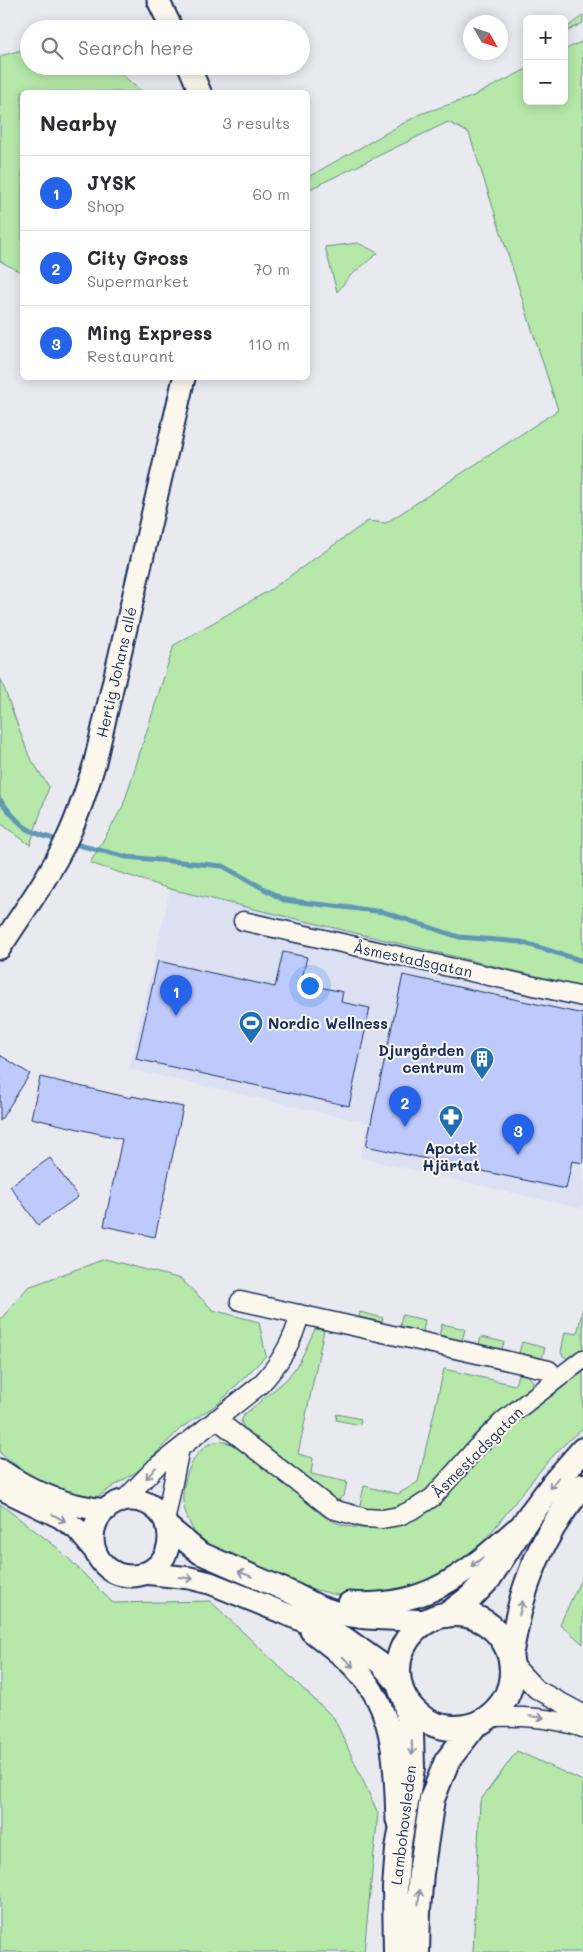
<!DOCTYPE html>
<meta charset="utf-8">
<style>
:root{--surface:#fff;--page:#f7f7f7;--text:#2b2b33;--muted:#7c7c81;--line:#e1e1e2;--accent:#2563eb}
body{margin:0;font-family:Mali,sans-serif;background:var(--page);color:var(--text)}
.controls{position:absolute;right:15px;top:15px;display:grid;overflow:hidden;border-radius:8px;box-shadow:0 2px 12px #0003}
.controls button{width:45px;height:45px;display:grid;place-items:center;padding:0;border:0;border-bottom:1px solid var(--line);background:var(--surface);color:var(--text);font:25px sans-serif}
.compass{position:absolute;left:463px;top:15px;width:45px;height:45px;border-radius:50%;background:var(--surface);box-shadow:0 2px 12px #0003;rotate:129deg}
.you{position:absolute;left:309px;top:985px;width:18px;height:18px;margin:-12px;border:4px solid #fff;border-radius:50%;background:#1a73e8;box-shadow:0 0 0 8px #1a73e833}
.badge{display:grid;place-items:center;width:32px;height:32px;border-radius:50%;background:var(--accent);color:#fff;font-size:16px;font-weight:700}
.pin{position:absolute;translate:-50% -41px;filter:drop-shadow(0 1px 2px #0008)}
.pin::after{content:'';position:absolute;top:26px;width:18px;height:15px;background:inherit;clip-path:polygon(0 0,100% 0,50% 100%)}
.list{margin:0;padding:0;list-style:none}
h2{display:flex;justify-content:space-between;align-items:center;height:65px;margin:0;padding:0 20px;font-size:21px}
h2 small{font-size:16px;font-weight:400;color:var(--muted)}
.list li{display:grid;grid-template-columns:32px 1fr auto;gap:15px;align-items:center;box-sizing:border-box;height:75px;padding:0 20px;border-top:1px solid var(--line)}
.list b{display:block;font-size:19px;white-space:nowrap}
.list p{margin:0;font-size:16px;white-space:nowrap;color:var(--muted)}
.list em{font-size:16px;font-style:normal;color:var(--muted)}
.icon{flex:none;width:28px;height:28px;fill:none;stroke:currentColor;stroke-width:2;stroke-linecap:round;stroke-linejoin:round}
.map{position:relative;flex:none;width:583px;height:1952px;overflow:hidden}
.search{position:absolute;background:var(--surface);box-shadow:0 2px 12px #0003;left:20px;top:20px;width:290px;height:55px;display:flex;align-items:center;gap:12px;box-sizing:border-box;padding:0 18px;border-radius:28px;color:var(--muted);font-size:19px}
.panel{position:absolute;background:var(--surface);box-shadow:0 2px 12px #0003;left:20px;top:90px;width:290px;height:290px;border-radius:8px}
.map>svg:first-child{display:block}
.built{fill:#dce0f3}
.green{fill:#b5e8a9;stroke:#688c84}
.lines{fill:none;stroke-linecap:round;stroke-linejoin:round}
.stream{stroke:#6197b4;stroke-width:5}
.building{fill:#becafb;stroke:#1b2f5e}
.minor-casing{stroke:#1b2f5e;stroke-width:21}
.tertiary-casing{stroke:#1b2f5e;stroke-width:25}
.secondary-casing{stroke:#1b2f5e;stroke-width:28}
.minor{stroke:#fbf7ec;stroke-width:18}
.tertiary{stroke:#fbf7ec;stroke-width:21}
.secondary{stroke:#fbf7ec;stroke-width:24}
.oneway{stroke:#8b93a5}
.labels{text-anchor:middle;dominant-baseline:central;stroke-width:4;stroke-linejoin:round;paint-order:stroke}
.street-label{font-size:15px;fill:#1b2f5e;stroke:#fbf7ec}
.poi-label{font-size:15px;font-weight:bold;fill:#1b2f5e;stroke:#fbf7ec;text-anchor:start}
</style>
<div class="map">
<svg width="583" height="1952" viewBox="0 0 583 1952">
<rect width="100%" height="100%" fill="#e9eaf0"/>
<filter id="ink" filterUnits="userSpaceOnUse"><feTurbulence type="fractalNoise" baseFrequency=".02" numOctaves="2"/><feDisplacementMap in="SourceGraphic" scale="10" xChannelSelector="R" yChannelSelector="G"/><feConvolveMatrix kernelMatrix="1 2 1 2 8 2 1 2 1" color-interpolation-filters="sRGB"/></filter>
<g filter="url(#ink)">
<path class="built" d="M170,889L583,987V1209L360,1158L368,1123L129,1069Z"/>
<path class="green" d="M583,15V23L564,33V30Z
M583,41V987L170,889L90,863L123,806L174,645L270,590L368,521L386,523L558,410L469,133L448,122L308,190V177L420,114L469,98L527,69V101H564V50Z
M29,48V66H112L142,92H22V273L0,261V56Z
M358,243L378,253L350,276L337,292L325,247Z
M0,677L29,756L49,787L30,845L0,823Z
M105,1259L181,1279L213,1310L259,1322L266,1356L219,1403L181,1428L139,1470L97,1497L46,1488L0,1453V1320L28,1287Z
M583,1308V1349L569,1359L563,1356L561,1352L565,1332L577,1334Z
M360,1312L383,1318L382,1322L359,1317Z
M402,1315L425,1320L423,1332L400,1327Z
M442,1324L465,1329L462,1341L439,1335Z
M315,1329L324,1330L298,1454L313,1458L311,1474L347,1482L344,1495L337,1501L328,1495L245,1430L241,1421L244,1415L287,1379L300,1361Z
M481,1337L504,1342L502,1350L479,1345Z
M522,1342L545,1348L542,1358L519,1353Z
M444,1369L515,1385L518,1374C525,1375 530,1375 533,1382L531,1387L498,1413L422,1494L406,1503L385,1510L362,1509L360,1505L364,1486L398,1494L418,1482Z
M583,1371V1428C547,1456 522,1495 493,1530C482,1544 469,1561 453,1570C443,1575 432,1579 421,1583C415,1586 408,1590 400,1592C388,1595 364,1597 351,1597C320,1595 208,1557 193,1530C189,1522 184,1511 183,1502C181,1474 202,1427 235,1446C256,1462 277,1479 298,1495C309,1504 321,1516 335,1522C349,1528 364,1529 379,1527C443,1522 453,1480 494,1442C522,1416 553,1394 583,1371Z
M337,1414L361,1419L360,1425L336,1420Z
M0,1504L59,1549L113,1603L210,1601L334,1718L378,1813L364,1952H0Z
M583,1575V1644L560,1624Z
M517,1751L583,1781V1952H473L480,1801Z"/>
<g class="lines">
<path class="stream" d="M0,800C22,828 26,832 61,841
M70,843L127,857L223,866L284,900L384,912L459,937L521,942L583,961"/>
</g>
<path class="building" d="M283,952L307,957L301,983L343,992L341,1002L370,1008L349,1106L136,1059L158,961L275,987Z
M403,975L583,1014V1163L572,1161L566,1189L366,1146Z
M0,1055L30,1074L0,1121Z
M40,1077L131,1098L132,1096L183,1107L155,1237L104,1226L122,1139L31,1118Z
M50,1158L78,1197L38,1225L10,1186Z"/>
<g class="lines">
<defs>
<path id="minor" d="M243,921L583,997
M240,1301L549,1370L556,1379
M216,1419L332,1509L365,1518L382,1519L399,1516L416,1508L433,1497L477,1447L504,1420L583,1359
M123,1501L156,1467L260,1385C280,1364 293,1342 300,1314
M165,1522L180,1448
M511,1662L536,1689L583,1714
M489,1717C522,1716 552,1717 583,1728"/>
<path id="tertiary" d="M158,0L172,29
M189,66L200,92
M0,948C23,912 49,877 67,839C79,814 87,788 95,762L184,378
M0,1470C34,1493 65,1506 106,1510
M0,1488L60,1517L77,1529L96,1552
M93 1538a38 38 0 1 1 76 0a38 38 0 1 1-76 0Z
M166,1525L200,1553L290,1592L320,1607L345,1615L367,1618L428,1621
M144,1573L190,1578L210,1583L345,1638L380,1663L400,1686
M349,1603C424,1609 463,1576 516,1529
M311,1631C330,1646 351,1661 365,1680C396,1719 395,1772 397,1820"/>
<path id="secondary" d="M398 1671a57 57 0 1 1 114 0a57 57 0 1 1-114 0Z
M447,1615L471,1597L489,1578L527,1519L555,1482L583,1450
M510,1656C515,1631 519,1605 528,1581C540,1546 559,1513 583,1486
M396,1952L395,1888L398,1849L412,1768L411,1734L405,1699
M417,1952L418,1910L421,1873L432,1799L447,1761L475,1725"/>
</defs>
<use href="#minor" class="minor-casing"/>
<use href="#tertiary" class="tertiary-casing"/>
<use href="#secondary" class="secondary-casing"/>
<use href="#minor" class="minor"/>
<use href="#tertiary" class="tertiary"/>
<use href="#secondary" class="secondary"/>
</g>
<defs><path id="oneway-shaft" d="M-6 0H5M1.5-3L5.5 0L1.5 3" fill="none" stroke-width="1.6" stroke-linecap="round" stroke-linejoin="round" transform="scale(1.25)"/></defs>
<g class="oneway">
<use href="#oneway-shaft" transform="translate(151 1473) rotate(131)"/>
<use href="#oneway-shaft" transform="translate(554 1483) rotate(129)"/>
<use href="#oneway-shaft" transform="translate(59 1518) rotate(28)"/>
<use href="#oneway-shaft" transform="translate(477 1562) rotate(142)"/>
<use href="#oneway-shaft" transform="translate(245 1574) rotate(-158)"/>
<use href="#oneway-shaft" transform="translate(186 1578) rotate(7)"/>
<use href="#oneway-shaft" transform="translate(521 1608) rotate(-76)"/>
<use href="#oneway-shaft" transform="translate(348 1662) rotate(44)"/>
<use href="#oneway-shaft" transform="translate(537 1717) rotate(5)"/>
<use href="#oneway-shaft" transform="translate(412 1748) rotate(89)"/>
<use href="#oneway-shaft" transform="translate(419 1897) rotate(-85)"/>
</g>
</g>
<defs>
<symbol id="stadium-pin" viewBox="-11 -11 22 30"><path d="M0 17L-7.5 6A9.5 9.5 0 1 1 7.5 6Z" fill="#1f6fb2" stroke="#fbf7ec"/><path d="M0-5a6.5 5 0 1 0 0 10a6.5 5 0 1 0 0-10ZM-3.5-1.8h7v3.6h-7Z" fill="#fff"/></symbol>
<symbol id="building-pin" viewBox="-11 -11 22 30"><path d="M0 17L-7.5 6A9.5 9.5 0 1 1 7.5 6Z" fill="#1f6fb2" stroke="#fbf7ec"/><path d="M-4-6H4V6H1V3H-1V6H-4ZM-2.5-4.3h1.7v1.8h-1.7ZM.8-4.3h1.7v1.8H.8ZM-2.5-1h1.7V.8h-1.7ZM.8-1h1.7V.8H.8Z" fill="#fff"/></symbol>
<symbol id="pharmacy-pin" viewBox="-11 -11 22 30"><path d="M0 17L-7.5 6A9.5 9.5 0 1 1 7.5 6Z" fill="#1f6fb2" stroke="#fbf7ec"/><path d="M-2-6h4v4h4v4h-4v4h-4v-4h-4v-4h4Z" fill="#fff"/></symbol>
</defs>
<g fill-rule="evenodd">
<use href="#stadium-pin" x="237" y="1009" width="28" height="38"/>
<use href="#building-pin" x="468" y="1045" width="28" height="38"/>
<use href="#pharmacy-pin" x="437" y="1103" width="28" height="38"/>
</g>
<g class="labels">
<g class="street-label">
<text transform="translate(116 672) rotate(-77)">Hertig Johans allé</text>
<text transform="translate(413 959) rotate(12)">Åsmestadsgatan</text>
<text transform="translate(477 1452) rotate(-45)">Åsmestadsgatan</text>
<text transform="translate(403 1825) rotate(-83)">Lambohovsleden</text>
</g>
<g class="poi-label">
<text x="268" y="1023">Nordic Wellness</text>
<text x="464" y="1050" text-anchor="end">Djurgården<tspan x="464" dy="17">centrum</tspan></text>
<text x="451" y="1148" text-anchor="middle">Apotek<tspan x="451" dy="17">Hjärtat</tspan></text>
</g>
</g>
</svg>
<div class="controls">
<button>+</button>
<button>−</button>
</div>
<svg class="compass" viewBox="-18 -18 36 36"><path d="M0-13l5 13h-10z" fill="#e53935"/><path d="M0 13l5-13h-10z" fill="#7c7c81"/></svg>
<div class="you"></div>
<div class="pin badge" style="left:176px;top:1016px">1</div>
<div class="pin badge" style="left:405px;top:1127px">2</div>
<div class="pin badge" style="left:518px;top:1155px">3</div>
<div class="search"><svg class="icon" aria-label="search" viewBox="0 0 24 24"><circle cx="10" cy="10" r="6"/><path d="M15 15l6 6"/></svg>Search here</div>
<section class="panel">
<h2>Nearby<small>3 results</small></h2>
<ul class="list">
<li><span class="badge">1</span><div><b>JYSK</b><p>Shop</p></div><em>60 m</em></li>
<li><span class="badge">2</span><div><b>City Gross</b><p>Supermarket</p></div><em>70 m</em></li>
<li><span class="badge">3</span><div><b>Ming Express</b><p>Restaurant</p></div><em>110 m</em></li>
</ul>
</section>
</div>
